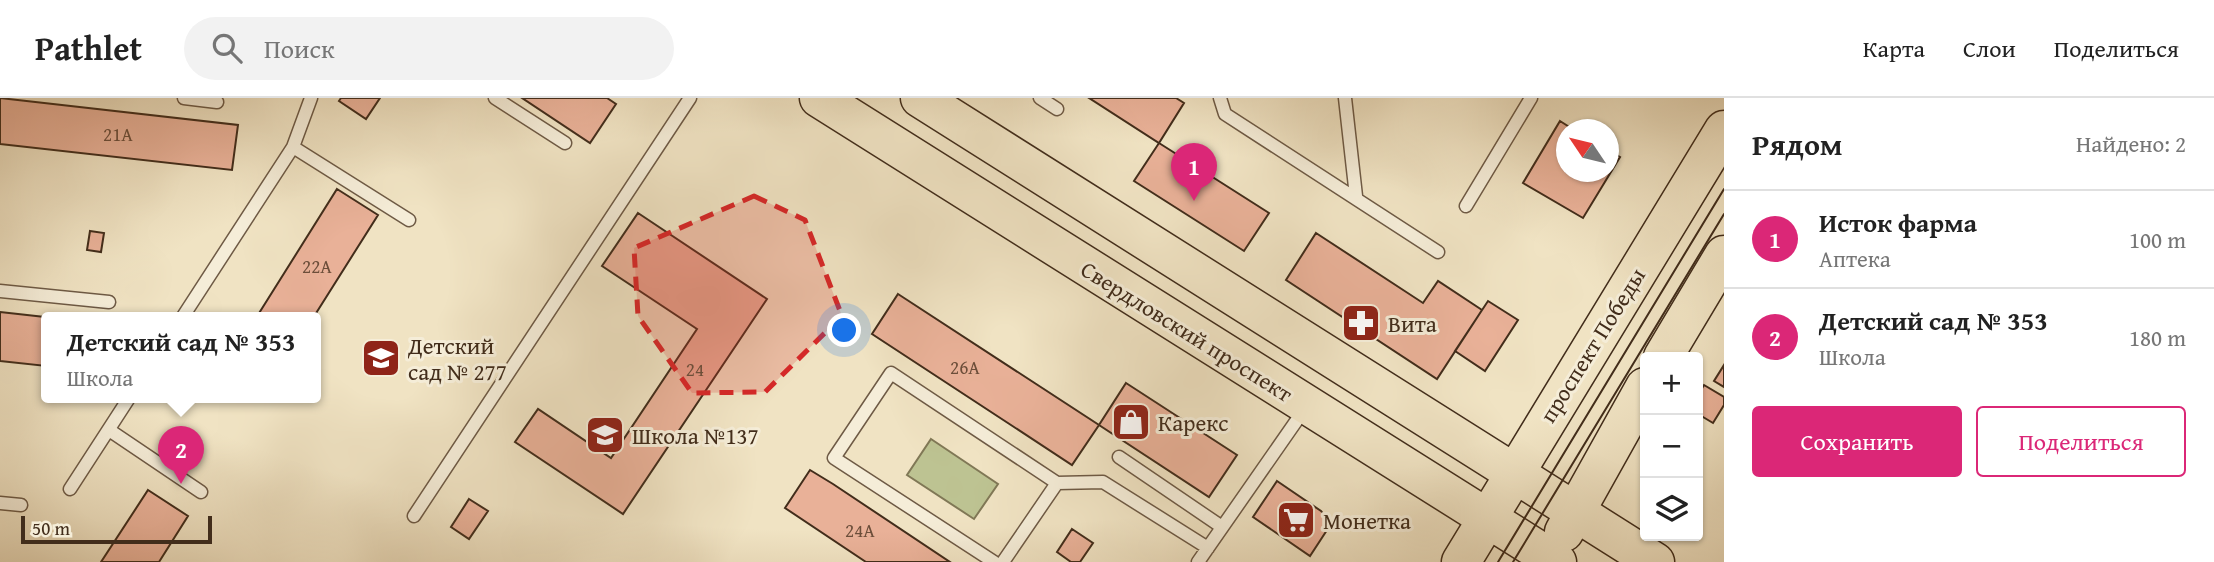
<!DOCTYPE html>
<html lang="ru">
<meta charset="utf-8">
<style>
:root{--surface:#fff;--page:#f2f2f2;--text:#222;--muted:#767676;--line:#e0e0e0;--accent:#db2777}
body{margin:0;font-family:"Gentium Book Plus",serif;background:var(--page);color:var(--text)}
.controls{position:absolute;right:21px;bottom:21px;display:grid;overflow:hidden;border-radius:7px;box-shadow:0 2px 5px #0004}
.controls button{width:63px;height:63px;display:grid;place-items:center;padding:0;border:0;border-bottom:2px solid var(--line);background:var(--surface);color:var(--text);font:35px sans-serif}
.compass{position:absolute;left:1556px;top:21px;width:63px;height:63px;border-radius:50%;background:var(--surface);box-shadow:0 2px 5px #0004;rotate:305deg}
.scale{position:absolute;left:21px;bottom:18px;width:191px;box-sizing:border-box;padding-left:7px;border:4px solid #422d1b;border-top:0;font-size:19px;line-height:24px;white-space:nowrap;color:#422d1b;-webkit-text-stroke:5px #f5edd8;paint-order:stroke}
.you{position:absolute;left:845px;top:233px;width:24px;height:24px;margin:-18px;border:5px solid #fff;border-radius:50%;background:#1a73e8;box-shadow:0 0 0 10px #1a73e833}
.badge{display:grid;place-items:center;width:46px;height:46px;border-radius:50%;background:var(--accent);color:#fff;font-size:23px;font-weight:700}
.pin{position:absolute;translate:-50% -58px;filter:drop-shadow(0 2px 4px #0008)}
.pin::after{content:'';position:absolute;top:37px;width:24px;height:21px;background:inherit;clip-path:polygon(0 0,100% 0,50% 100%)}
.popup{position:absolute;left:41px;top:214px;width:280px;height:91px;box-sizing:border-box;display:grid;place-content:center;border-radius:7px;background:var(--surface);filter:drop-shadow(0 2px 5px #0005);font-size:23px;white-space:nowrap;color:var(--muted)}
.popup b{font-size:26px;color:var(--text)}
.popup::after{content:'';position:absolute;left:50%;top:100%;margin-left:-14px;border:14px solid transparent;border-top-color:var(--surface)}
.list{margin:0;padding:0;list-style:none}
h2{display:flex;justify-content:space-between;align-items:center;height:91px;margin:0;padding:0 28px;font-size:30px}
h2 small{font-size:23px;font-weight:400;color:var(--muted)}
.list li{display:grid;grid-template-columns:46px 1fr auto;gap:21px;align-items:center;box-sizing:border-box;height:98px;padding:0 28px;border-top:2px solid var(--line)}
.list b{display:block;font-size:26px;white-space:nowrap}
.list p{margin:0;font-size:23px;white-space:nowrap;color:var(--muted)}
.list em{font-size:23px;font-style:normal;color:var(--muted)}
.actions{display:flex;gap:14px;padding:21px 28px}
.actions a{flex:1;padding:16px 0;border:2px solid var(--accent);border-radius:7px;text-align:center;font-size:24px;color:var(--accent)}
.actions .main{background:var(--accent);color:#fff}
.icon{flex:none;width:38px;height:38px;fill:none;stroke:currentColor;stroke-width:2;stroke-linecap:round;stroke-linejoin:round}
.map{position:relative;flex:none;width:1724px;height:464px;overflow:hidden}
header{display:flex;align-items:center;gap:42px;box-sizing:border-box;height:98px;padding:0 35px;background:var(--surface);border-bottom:2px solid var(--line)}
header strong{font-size:33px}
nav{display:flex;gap:38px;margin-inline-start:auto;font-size:24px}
.search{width:490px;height:63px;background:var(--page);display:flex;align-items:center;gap:18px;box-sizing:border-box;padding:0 24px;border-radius:38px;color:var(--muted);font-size:26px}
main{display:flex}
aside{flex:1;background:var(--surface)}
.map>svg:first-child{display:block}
.green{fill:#bdc392;stroke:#807856;stroke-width:2}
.building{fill:#e9b198;stroke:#422d1b;stroke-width:2}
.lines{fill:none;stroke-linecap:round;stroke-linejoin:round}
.lane-casing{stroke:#6e5a45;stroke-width:15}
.primary-casing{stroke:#422d1b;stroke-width:41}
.lane{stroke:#f5edd8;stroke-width:12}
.primary{stroke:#f0e3c3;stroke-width:38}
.tram{stroke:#422d1b;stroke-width:2}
.marked{fill:#d62828;fill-opacity:0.2;stroke:#d62828;stroke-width:5;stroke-dasharray:14 9;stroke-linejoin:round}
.labels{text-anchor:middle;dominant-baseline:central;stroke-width:6;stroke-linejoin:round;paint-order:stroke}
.number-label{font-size:19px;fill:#6c4e3a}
.poi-label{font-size:23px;fill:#422d1b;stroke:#f5edd8;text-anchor:start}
.street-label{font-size:23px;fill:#422d1b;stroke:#f5edd8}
</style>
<header>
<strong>Pathlet</strong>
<div class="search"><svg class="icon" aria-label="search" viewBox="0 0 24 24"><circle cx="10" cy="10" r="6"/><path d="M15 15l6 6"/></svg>Поиск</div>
<nav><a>Карта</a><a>Слои</a><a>Поделиться</a></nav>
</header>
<main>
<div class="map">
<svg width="1724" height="464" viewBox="0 0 1724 464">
<rect width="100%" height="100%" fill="#f0e3c3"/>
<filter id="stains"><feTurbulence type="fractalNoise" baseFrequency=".00286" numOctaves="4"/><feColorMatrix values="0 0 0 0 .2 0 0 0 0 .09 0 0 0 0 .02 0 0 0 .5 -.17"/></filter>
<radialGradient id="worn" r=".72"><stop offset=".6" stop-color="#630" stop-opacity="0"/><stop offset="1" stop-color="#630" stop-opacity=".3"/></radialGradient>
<path class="green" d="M931,341L998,386L974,421L907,377Z"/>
<path class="building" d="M0,0L238,27L232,72L0,46Z
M341,0H380L366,21L339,3Z
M522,0H607L616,6L590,45Z
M1089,0H1176L1184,5L1159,45Z
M1560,23L1574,32H1566V74H1608V52L1620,59L1583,120L1523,85Z
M1159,45L1269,115L1244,153L1134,83Z
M337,91L378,117L313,220H256Z
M638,115L767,201L623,416L515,344L538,311L611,360L697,231L602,168Z
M90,133L104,135L101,154L87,152Z
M1316,135L1423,205L1438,183L1482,212L1437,281L1286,182Z
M898,196L1099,327L1072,367L872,236Z
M1488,203L1518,222L1485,273L1455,253Z
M0,214L54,220H46V268L0,263Z
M1724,267V289L1714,283Z
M1126,285L1237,357L1209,399L1099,327Z
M1704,287L1724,299V307L1713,325L1698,316V297Z
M810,372L833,386L950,464H866L785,410Z
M1277,383L1321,413L1329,423V429L1310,458L1253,419Z
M148,392L188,418L159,464H101Z
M469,401L488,413L469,441L451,429Z
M1072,431L1093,445L1080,464H1071L1057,454Z"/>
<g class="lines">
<defs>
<path id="lane" d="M184,0L217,4
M495,0L565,45
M1040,0L1057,11
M1220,0L1225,16L1438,154
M1345,0L1356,98
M293,49L409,122
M1466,108L1531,0
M0,193L109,204
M182,220L293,49L311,0
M109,332L201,394
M1119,359L1222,429
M70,391L129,300
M0,405L21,407
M414,418L690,0
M994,464L834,360L891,275L1057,385L1103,384L1208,450
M1003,464L1057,385
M1198,464L1306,309"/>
<path id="primary" d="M819,0L1557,464
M920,0L1655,464
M1663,259L1724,157
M1564,434L1645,289
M1461,464L1724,32"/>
</defs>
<use href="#lane" class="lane-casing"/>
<use href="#primary" class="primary-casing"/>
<use href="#lane" class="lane"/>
<use href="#primary" class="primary"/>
<path class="tram" d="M1498,464L1724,91
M1513,464L1724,116"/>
</g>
<path class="marked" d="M754,98L805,122L842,218L765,294L692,295L638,218L634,150Z"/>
<defs>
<symbol id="pharmacy-square" viewBox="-11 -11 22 22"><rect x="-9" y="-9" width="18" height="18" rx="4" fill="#8f2418" stroke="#f5edd8"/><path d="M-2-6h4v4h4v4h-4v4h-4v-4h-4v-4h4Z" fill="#fff"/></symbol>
<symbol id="school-square" viewBox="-11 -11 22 22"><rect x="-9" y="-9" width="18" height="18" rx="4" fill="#8f2418" stroke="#f5edd8"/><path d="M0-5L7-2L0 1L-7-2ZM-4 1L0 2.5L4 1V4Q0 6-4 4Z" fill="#fff"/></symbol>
<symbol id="shop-square" viewBox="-11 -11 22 22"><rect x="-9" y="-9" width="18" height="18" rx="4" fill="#8f2418" stroke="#f5edd8"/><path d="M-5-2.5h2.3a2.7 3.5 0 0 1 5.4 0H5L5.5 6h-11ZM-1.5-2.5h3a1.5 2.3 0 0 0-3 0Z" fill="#fff"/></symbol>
<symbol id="supermarket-square" viewBox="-11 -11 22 22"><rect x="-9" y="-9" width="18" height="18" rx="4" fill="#8f2418" stroke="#f5edd8"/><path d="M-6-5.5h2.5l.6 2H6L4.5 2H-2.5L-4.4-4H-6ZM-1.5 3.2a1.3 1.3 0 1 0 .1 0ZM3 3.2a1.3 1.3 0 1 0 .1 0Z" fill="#fff"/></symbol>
</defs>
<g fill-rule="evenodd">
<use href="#pharmacy-square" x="1339" y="203" width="44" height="44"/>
<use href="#school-square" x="359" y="238" width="44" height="44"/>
<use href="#shop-square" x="1109" y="302" width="44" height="44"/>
<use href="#school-square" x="583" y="315" width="44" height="44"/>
<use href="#supermarket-square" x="1274" y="400" width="44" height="44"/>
</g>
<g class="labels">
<g class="number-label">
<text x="118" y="36">21А</text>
<text x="317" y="168">22А</text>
<text x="965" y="269">26А</text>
<text x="695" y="271">24</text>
<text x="860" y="432">24А</text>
</g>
<g class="poi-label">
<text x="1388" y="225">Вита</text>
<text x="408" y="247">Детский<tspan x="408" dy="26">сад № 277</tspan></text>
<text x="1158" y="324">Карекс</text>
<text x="632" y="337">Школа №137</text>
<text x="1323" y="422">Монетка</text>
</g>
<g class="street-label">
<text transform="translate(1187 233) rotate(32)">Свердловский проспект</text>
<text transform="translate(1592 247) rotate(-58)">проспект Победы</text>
</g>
</g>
<rect width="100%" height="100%" filter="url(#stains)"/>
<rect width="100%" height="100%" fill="url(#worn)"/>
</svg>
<div class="controls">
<button>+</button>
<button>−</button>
<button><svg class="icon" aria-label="layers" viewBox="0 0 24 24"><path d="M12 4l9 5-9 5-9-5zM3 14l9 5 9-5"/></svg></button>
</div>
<svg class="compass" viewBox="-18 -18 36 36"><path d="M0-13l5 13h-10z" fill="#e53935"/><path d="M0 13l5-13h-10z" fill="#767676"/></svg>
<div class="scale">50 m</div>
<div class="you"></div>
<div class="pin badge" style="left:1194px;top:103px">1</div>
<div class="pin badge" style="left:181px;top:386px">2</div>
<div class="popup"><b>Детский сад № 353</b>Школа</div>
</div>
<aside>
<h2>Рядом<small>Найдено: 2</small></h2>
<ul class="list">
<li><span class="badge">1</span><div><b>Исток фарма</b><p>Аптека</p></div><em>100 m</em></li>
<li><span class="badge">2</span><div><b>Детский сад № 353</b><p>Школа</p></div><em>180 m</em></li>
</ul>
<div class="actions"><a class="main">Сохранить</a><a>Поделиться</a></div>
</aside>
</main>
